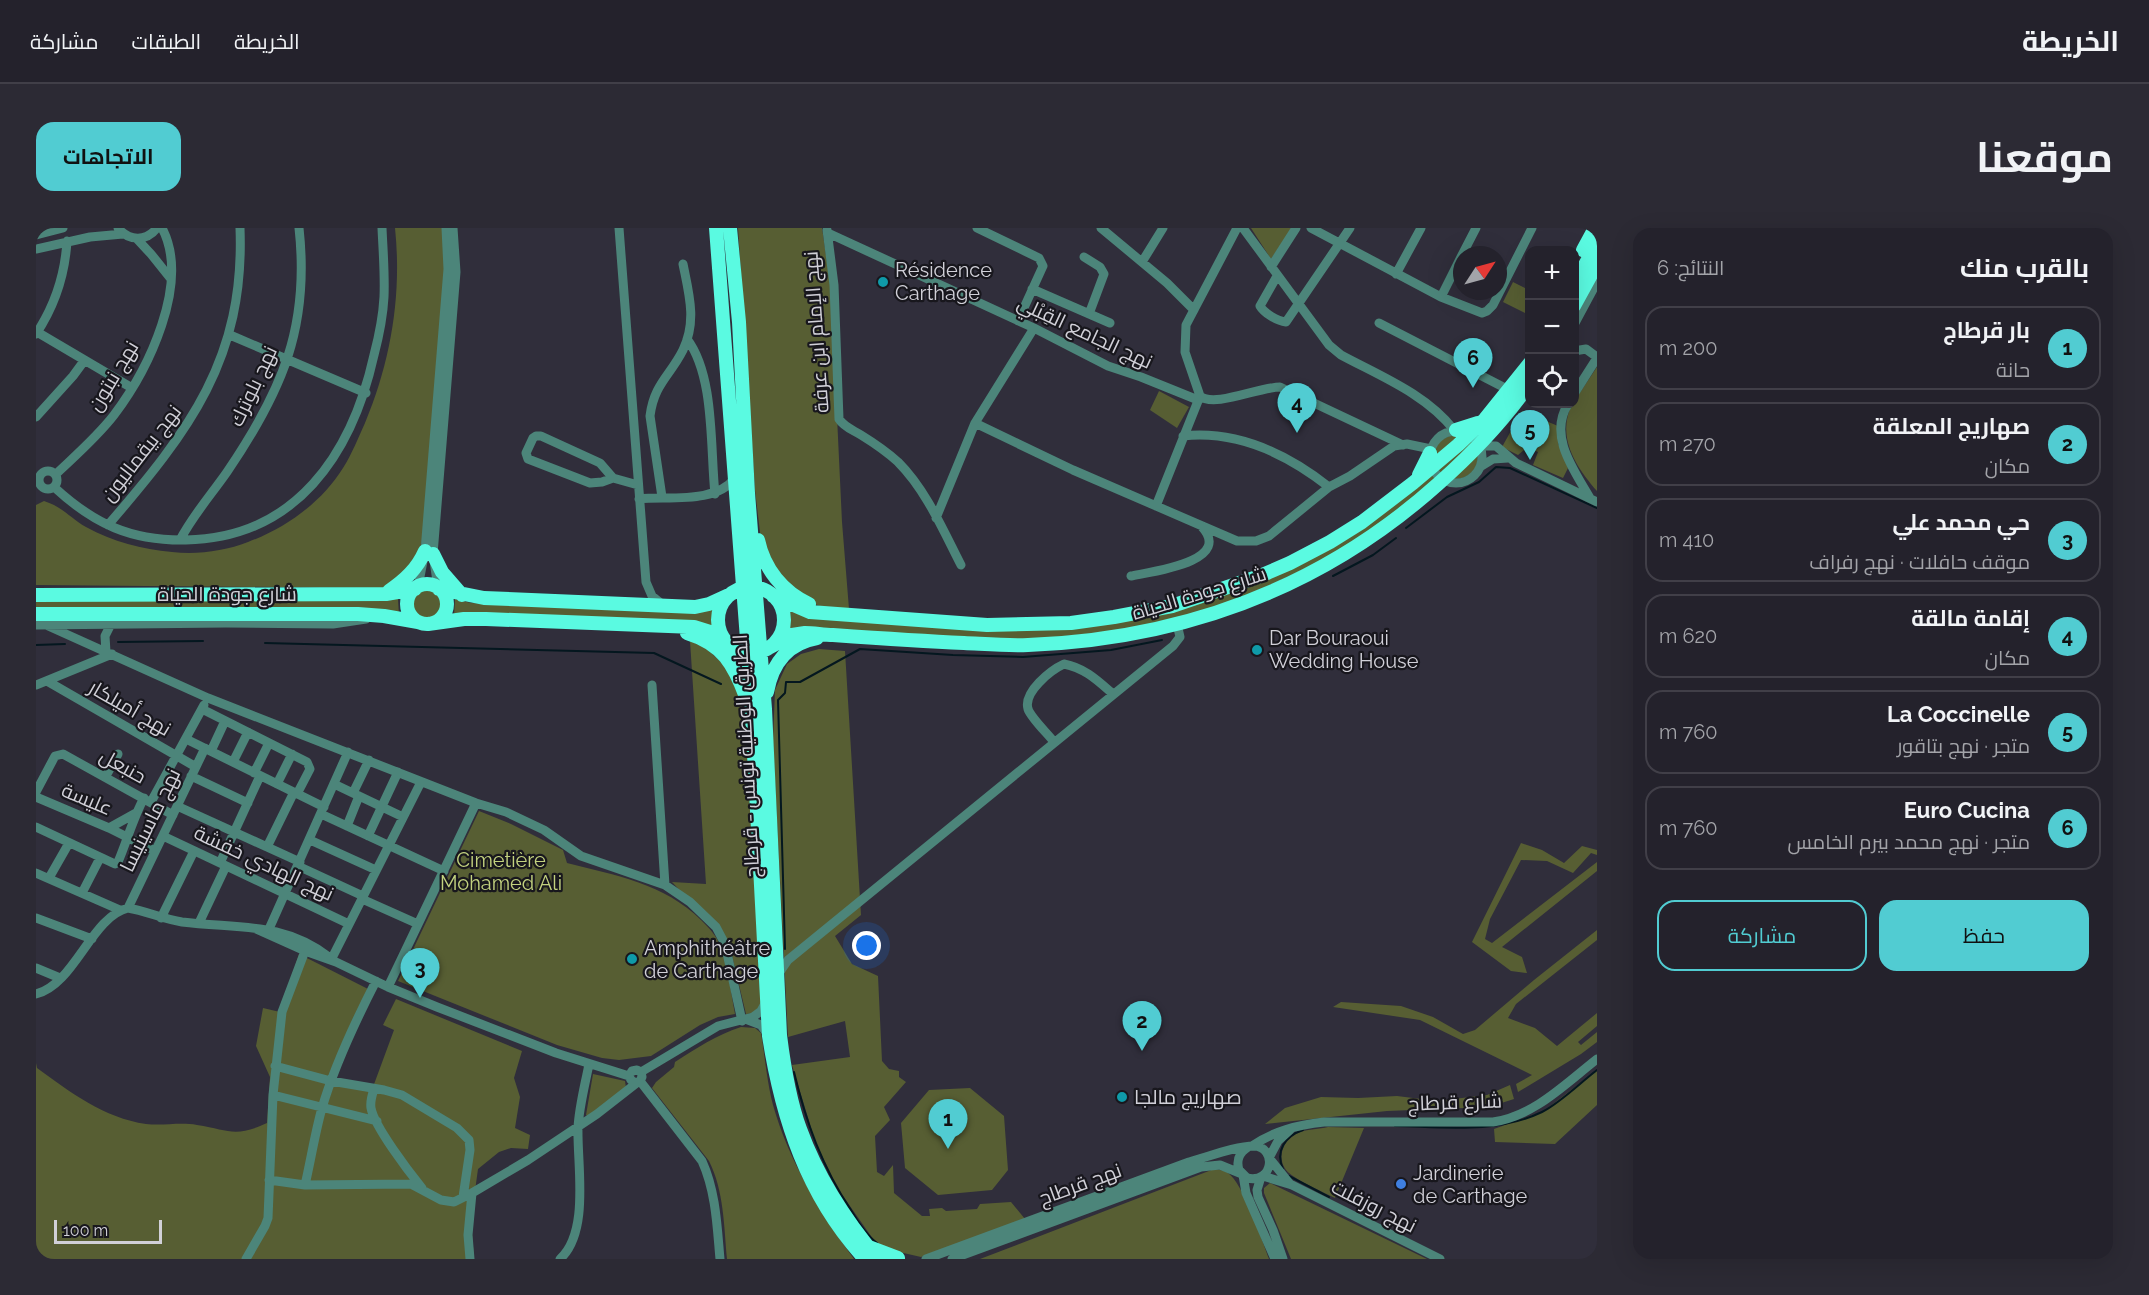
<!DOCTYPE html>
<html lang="ar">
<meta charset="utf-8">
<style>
:root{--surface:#24222c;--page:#2c2a34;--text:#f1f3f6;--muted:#a3a4a9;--line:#413f48;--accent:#51ccd2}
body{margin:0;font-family:Raleway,Cairo,sans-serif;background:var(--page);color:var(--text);direction:rtl}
.controls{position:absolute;right:18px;top:18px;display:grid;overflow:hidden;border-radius:12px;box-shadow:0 6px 24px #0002}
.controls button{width:54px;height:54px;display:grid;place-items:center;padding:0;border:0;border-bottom:2px solid var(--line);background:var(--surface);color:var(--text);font:30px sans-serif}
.compass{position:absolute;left:1417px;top:18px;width:54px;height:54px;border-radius:50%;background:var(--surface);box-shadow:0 6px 24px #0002;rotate:54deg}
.scale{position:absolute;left:18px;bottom:15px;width:108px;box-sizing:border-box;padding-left:6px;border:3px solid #d1d0d8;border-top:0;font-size:16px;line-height:21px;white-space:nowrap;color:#d1d0d8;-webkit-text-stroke:4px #18171d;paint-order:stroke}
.you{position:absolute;left:831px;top:718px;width:21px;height:21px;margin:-15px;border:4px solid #fff;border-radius:50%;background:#1a73e8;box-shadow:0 0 0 9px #1a73e833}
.badge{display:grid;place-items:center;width:39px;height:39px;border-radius:50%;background:var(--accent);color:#111;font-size:20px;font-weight:700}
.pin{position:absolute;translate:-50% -50px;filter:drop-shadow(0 2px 3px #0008)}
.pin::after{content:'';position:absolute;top:32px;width:21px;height:18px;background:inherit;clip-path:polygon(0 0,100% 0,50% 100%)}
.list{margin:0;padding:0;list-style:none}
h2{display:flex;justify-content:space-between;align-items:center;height:78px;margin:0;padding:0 24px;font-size:26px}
h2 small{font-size:20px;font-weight:400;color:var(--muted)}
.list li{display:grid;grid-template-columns:39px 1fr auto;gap:18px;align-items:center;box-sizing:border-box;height:84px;margin:0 12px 12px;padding:0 12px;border:2px solid var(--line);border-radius:18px}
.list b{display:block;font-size:22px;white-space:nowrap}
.list p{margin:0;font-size:20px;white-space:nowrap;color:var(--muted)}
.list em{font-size:20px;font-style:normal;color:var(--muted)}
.actions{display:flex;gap:12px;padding:18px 24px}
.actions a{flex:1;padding:14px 0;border:2px solid var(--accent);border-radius:18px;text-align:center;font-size:21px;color:var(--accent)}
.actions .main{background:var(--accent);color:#111}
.icon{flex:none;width:33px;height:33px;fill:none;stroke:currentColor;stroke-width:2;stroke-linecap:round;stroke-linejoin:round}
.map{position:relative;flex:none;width:1561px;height:1031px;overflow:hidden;direction:ltr;border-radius:18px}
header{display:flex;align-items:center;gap:36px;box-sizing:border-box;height:84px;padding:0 30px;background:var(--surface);border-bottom:2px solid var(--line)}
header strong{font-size:28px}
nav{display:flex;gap:33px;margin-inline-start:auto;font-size:21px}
.intro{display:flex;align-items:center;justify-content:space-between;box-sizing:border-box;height:144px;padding:0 36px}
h1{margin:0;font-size:42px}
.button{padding:15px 27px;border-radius:18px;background:var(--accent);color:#111;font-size:21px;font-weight:700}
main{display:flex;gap:36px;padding:0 36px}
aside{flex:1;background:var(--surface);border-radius:18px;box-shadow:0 6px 24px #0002}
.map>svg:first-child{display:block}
.green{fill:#575e33}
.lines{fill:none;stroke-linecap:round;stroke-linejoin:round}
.stream{stroke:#04171f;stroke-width:2}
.minor{stroke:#4c857a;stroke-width:9}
.highway{stroke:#5afae1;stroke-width:14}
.culture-dot{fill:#0f9aa8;stroke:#18171d;stroke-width:2}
.shop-dot{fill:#3f7fe0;stroke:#18171d;stroke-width:2}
.labels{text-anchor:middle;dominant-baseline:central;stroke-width:4.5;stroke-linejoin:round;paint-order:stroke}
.poi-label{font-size:20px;fill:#d1d0d8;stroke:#18171d;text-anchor:start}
.street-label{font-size:20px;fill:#d1d0d8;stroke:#18171d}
.park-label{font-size:20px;fill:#c3d27f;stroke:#18171d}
</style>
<header>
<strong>الخريطة</strong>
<nav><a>الخريطة</a><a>الطبقات</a><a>مشاركة</a></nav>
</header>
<div class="intro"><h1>موقعنا</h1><a class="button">الاتجاهات</a></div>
<main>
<aside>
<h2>بالقرب منك<small>النتائج: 6</small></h2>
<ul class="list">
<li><span class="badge">1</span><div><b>بار قرطاج</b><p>حانة</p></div><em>200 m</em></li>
<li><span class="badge">2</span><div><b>صهاريج المعلقة</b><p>مكان</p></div><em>270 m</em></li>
<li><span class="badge">3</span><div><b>حي محمد علي</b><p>موقف حافلات · نهج رفراف</p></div><em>410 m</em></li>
<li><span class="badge">4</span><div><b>إقامة مالقة</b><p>مكان</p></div><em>620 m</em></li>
<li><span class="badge">5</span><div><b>La Coccinelle</b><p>متجر · نهج بتاقور</p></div><em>760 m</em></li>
<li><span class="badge">6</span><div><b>Euro Cucina</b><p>متجر · نهج محمد بيرم الخامس</p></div><em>760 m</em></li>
</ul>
<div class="actions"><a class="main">حفظ</a><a>مشاركة</a></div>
</aside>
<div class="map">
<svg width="1561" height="1031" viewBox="0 0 1561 1031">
<rect width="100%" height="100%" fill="#302e3b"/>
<path class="green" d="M359,0H408L410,41L388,306C381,334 373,342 350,360L0,357V277L8,273C27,279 34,290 50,299C77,314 106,321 136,324C161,327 189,323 212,314C250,300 286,274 307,240C316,226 322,210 329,195C355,133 366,67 359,0Z
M702,0H786L795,61L806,294L813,381L786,379L762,369L726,321L719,262Z
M1215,0H1256L1235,31Z
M1477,54L1493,62V87L1467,74Z
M1561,139V263C1540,239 1520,209 1536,176H1538L1539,172Z
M1123,163L1153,179L1141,200L1114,182Z
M1486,183L1522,198V215L1532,240L1527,250L1497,237L1502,224L1493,220L1492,224L1488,222L1482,227L1466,219Z
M1398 229a22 22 0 1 1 44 0a22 22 0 1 1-44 0Z
M1398,244L1403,249L1386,266L1302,325L1198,374L1110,400L989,412L751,402V380L1035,399L1255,338Z
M376 377a15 15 0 1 1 30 0a15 15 0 1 1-30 0Z
M38,371H362L363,387L0,383V372Z
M419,371L435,375L611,381L679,379L677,391L678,402L418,388Z
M654,413L669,419L689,438L705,471L711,517L725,775C722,782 718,786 710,786L693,715L636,654L670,656Z
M783,421L809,423L825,687L799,708L816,736L842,748L846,833L853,841L863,843V849L870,854L848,879L854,892L839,908L841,944L848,948L857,937L858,965L886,988H894L893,981L906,980L910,983L941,981L944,976L975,974L989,991L885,1029L850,1021L837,1011L802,961L779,913L756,837L814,829L809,793L752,809L737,513L739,462L751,436L765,426Z
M443,583L475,596L527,622L531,635C579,647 629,656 665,692C673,700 681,708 684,718C692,737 695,765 699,786L682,789L664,797L615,828L583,832L566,830L521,817L362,753Z
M1485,615L1506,622L1528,635L1546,618L1561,622V627L1555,625L1537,645L1511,633L1485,632L1454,691L1449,711L1456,715L1561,634V643L1466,719L1486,729L1491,745L1475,743L1436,714Z
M1561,702V712L1480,776L1472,790L1499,800L1521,818L1561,785V798L1542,814L1545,817L1561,804V814L1545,826L1482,864L1480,856L1496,847L1384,792L1297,779L1305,774L1365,778L1397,789L1427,806L1439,802L1498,752Z
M263,726L334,762L296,851L337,859L358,802L347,797L360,771L486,823L478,850L484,869L479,900L494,907L492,921L475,920L463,924L442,941L435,992L438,1031H0V835L1,840C34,864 68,890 110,896C127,898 144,894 161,897C193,902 199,910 231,895L234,849L220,818L227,780L244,784Z
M705,799L719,800L725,805C729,829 731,854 737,877C753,934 784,983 818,1031H691C688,998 688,963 673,933L616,860L620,854L638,839L639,834C661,820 680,807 705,799Z
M1561,842V877L1519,916L1459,914L1458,901L1508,883Z
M557,846L589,853L590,860L554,890L550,887Z
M1474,857L1478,871L1453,879L1351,883L1229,896L1249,880L1285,869L1322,870L1361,868L1401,873L1451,867Z
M934,860L968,888L972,942L956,962L902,967L869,940L865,895L893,862Z
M1292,899L1328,900L1299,970C1285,963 1270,957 1257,948C1238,936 1244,912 1264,904C1273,901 1283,901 1292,899Z
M1178,941C1183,942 1188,942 1192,945C1207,955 1226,1012 1233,1031H944Z
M1234,955L1391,1031H1255L1228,965V960Z"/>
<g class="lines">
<path class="stream" d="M1370,300L1411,269L1443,254L1460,239L1474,240L1561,280
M1297,348L1337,327L1360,310
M82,414L167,413
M229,415L618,425L685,456
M0,417L29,416
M749,721L742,472L749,465L750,454H764L824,421L917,427L987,429L1075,422L1126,412
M758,844C770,894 786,939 815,982C822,994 830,1007 841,1015
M1359,898C1408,899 1460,906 1506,884C1524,875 1544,855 1561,842
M1247,941C1239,923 1249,908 1267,902
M1253,948L1293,969"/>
<path class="minor" d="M82,0C93,13 110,14 121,0
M583,0L610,354L616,368L627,377
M941,0L1003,30L1007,38L982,93
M1065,0L1131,55L1158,82
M1201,0L1150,97L1149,124L1164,168C1178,180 1223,159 1244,159L1367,217
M1207,0L1293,117L1305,127C1344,148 1390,166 1418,202
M1275,0L1405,69L1446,85L1451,83L1457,77L1496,0
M791,2L798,57L803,191C808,199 817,202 825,207C838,215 851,224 862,234C890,262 907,302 925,337
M792,5L998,100L1072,138L1105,149L1162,172
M0,7L27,0
M101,11L115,26L135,51
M0,21L54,9L87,6
M1426,27L1440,0
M1048,29L1064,39L1068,46L1053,86
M1106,34L1127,0
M1235,39L1260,0
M1360,46L1385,0
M1241,48L1224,78C1228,85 1241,93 1250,94L1314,0
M996,61L1074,95
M1405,69L1426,27
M1343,95L1473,162
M1538,97L1561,54
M1,104L96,160
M0,106C18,79 29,46 31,13
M194,107L330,165
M651,111C679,148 674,220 679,266
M1538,123L1550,121L1561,129
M1538,166L1561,130
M1532,176C1512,208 1538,242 1554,270
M0,189L37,148L48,133
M939,195L1037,242L1201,313H1220L1233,308L1293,259L1314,248L1358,218L1371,216L1395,221
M1394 229a26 26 0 1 1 52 0a26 26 0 1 1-52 0Z
M1147,208C1202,202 1251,226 1293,259
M1444,218H1460L1480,235L1561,274
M1444,239L1457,231L1472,230
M3 252a9 9 0 1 1 18 0a9 9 0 1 1-18 0Z
M20,246C40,227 61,209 78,187C112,142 155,55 126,0
M577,250L566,254L554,255L492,231L490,225L497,210L500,208H505L564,235L577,250L602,257
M18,259C58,296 95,313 150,312C260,310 316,226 338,127C343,108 347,88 348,69C349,46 347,23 346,0
M626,269L614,188C618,156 634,148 647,122C661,93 653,66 647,36
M603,271C632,268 680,276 699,250
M1120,278L1164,168
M900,290L939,195L998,100
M72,297C153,203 209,131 204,0
M144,312C157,287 175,267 191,244C246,163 274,99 263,0
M1095,348C1113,344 1198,334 1166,299
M382,359L389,323L412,41L410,0
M402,360L397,326L420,44L417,0
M0,397L190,395L297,396L330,391
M10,397L172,470L440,575L470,584L508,602L545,628L629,657L654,674L680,699L689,716L706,793
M70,424L69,408L75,396
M11,453L160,539
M0,457L76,426
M616,457L629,657
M166,481L271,534L274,541L261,566
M150,511L288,579
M1018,514C1012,506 995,490 992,481C987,464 1015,442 1028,436C1049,440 1062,453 1077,466
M175,523L189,493
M197,534L212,504
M218,545L233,515
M70,548L82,526
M155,548L212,575
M241,556L256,526
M298,556L367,589
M0,564L19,528L27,526L137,587
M317,565L333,532
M0,569L73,600L119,623
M115,574L168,477
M141,578L264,634
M285,586L408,643
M311,598L323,568
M0,599L79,636L82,634C91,613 97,590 108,570
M73,600L100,585
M127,608L313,696
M332,608L362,544
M274,612L340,642
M231,619L258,564
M184,635L224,548
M262,638L327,668
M0,645L84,682
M13,650L33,615
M46,665L64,630
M326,671L382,696
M92,680L169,520
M0,690L56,711
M125,690L158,623
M163,695L190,638
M220,701L269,723L300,734L352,759L401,779L520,825L593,848
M233,701L312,524
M295,732L385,554
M0,740L24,750
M741,748L752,732L1137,418L1144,409L1141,396
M352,759L440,575
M0,766C39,756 55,689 92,680C110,683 127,691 146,694C201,701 246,693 293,729
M712,792L725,797L733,808
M239,838L295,853L348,862L366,867L421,900L433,912L434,922L427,969
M605,844L606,849L604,853L600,855L595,852L593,848L596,843L601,842L605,844L682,798L717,789L725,783L730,774
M604,853L666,933C680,964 681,998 684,1031
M338,861C336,867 334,874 335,880C338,898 373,944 386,960
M237,867L341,893
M1216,918C1238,903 1261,897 1288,894H1457C1498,888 1529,856 1561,831
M1233,930L1242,913L1254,902
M1234,931L1254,956
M1207,947L1210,965L1239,1031
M1227,948L1256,957L1404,1031
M1225,949L1221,962L1222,969L1237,1002L1247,1031
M233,952L269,957C275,931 279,905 286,880C299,836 319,794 340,753
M269,957L375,956L405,972L418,974L436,965L492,932L561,886L602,854
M210,1031L229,998L232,990L237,867L246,784L269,723
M434,1031L432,1007L436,965
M524,1031C554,1004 541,937 542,900C543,879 549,857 553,836
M890,1031L1153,934C1172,929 1199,918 1218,918C1241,919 1238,956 1211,950L1203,942C1200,932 1203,925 1212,919
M916,1031L1165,939L1184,937L1206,946"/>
<path class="highway" d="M680,0L714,451L733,808C746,891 771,968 829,1031
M694,0L703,94L712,265L729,481L744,807C748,839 753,871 764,901C781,948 810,993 842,1031
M1547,22L1559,0
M1538,57L1561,15
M1538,78L1561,36
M1420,202L1442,195
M1383,247L1394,225
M722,312C728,341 747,364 773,376
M397,326L406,344L426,367
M371 376a20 20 0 1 1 40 0a20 20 0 1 1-40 0Z
M682 392a33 33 0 1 1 66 0a33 33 0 1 1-66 0Z
M403,361L448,370L659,379L673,376L697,365
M353,363C369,352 381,341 389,323
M0,367L350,366L379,361
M737,368L774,384L951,397L1035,395L1078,389L1136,378L1224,348L1254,335L1294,314L1326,294L1377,255L1422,217L1449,191L1494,135
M0,386H322L348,388L382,394
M392,396L428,391H450L658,399L674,404L694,417
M651,405C687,416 698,437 710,469
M734,419L756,407L769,405C779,405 787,407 797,407C840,410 884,413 928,415C949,416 971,418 992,417C1147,411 1286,360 1402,256C1437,225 1467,194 1494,155
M731,464C736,436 752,415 781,410
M833,1019L862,1030"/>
</g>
<g class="culture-dot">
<circle cx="847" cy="54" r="6"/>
<circle cx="1221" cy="422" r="6"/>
<circle cx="596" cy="731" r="6"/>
<circle cx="1086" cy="869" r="6"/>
</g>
<circle class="shop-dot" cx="1365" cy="956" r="6"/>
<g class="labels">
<g class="poi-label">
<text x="859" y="42">Résidence<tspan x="859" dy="23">Carthage</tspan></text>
<text x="1233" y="410">Dar Bouraoui<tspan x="1233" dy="23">Wedding House</tspan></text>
<text x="608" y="720">Amphithéâtre<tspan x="608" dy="23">de Carthage</tspan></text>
<text x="1098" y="869">صهاريج مالجا</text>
<text x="1377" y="945">Jardinerie<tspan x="1377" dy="23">de Carthage</tspan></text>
</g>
<g class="street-label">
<text transform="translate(780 104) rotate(-94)">نهج الإمام ابن عرفة</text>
<text transform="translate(1049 104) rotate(25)">نهج الجامع القِبْلي</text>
<text transform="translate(77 148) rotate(-59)">نهج نبتون</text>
<text transform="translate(217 158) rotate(-65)">نهج بلوترك</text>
<text transform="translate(105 225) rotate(-52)">نهج بيقماليون</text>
<text transform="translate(1163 365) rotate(-17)">شارع جودة الحياة</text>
<text x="191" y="366">شارع جودة الحياة</text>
<text transform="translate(94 480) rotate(30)">نهج أميلكار</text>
<text transform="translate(710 528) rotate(-93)">الطريق الوطنية تونس - قرطاج</text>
<text transform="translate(87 538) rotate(29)">حنبعل</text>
<text transform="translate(51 571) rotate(23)">عليسة</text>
<text transform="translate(114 592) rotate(-64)">نهج ماسينيسا</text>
<text transform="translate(228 635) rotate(25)">نهج الهادي خفشة</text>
<text transform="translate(1419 874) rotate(-2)">شارع قرطاج</text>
<text transform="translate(1044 956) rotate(-20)">نهج قرطاج</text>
<text transform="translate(1338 978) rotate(27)">نهج روزفلت</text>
</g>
<g class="park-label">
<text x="465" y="632">Cimetière<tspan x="465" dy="23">Mohamed Ali</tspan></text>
</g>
</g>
</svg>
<div class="controls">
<button>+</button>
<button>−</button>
<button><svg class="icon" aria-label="locate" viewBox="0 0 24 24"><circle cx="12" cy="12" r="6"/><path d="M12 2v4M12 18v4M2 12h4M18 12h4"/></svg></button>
</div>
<svg class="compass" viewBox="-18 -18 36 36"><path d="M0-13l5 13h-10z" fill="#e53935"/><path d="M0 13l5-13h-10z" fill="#a3a4a9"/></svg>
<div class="scale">100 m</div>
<div class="you"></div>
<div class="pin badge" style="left:912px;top:921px">1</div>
<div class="pin badge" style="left:1106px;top:823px">2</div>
<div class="pin badge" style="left:384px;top:770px">3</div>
<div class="pin badge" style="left:1261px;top:205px">4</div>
<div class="pin badge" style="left:1494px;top:232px">5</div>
<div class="pin badge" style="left:1437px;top:160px">6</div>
</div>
</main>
